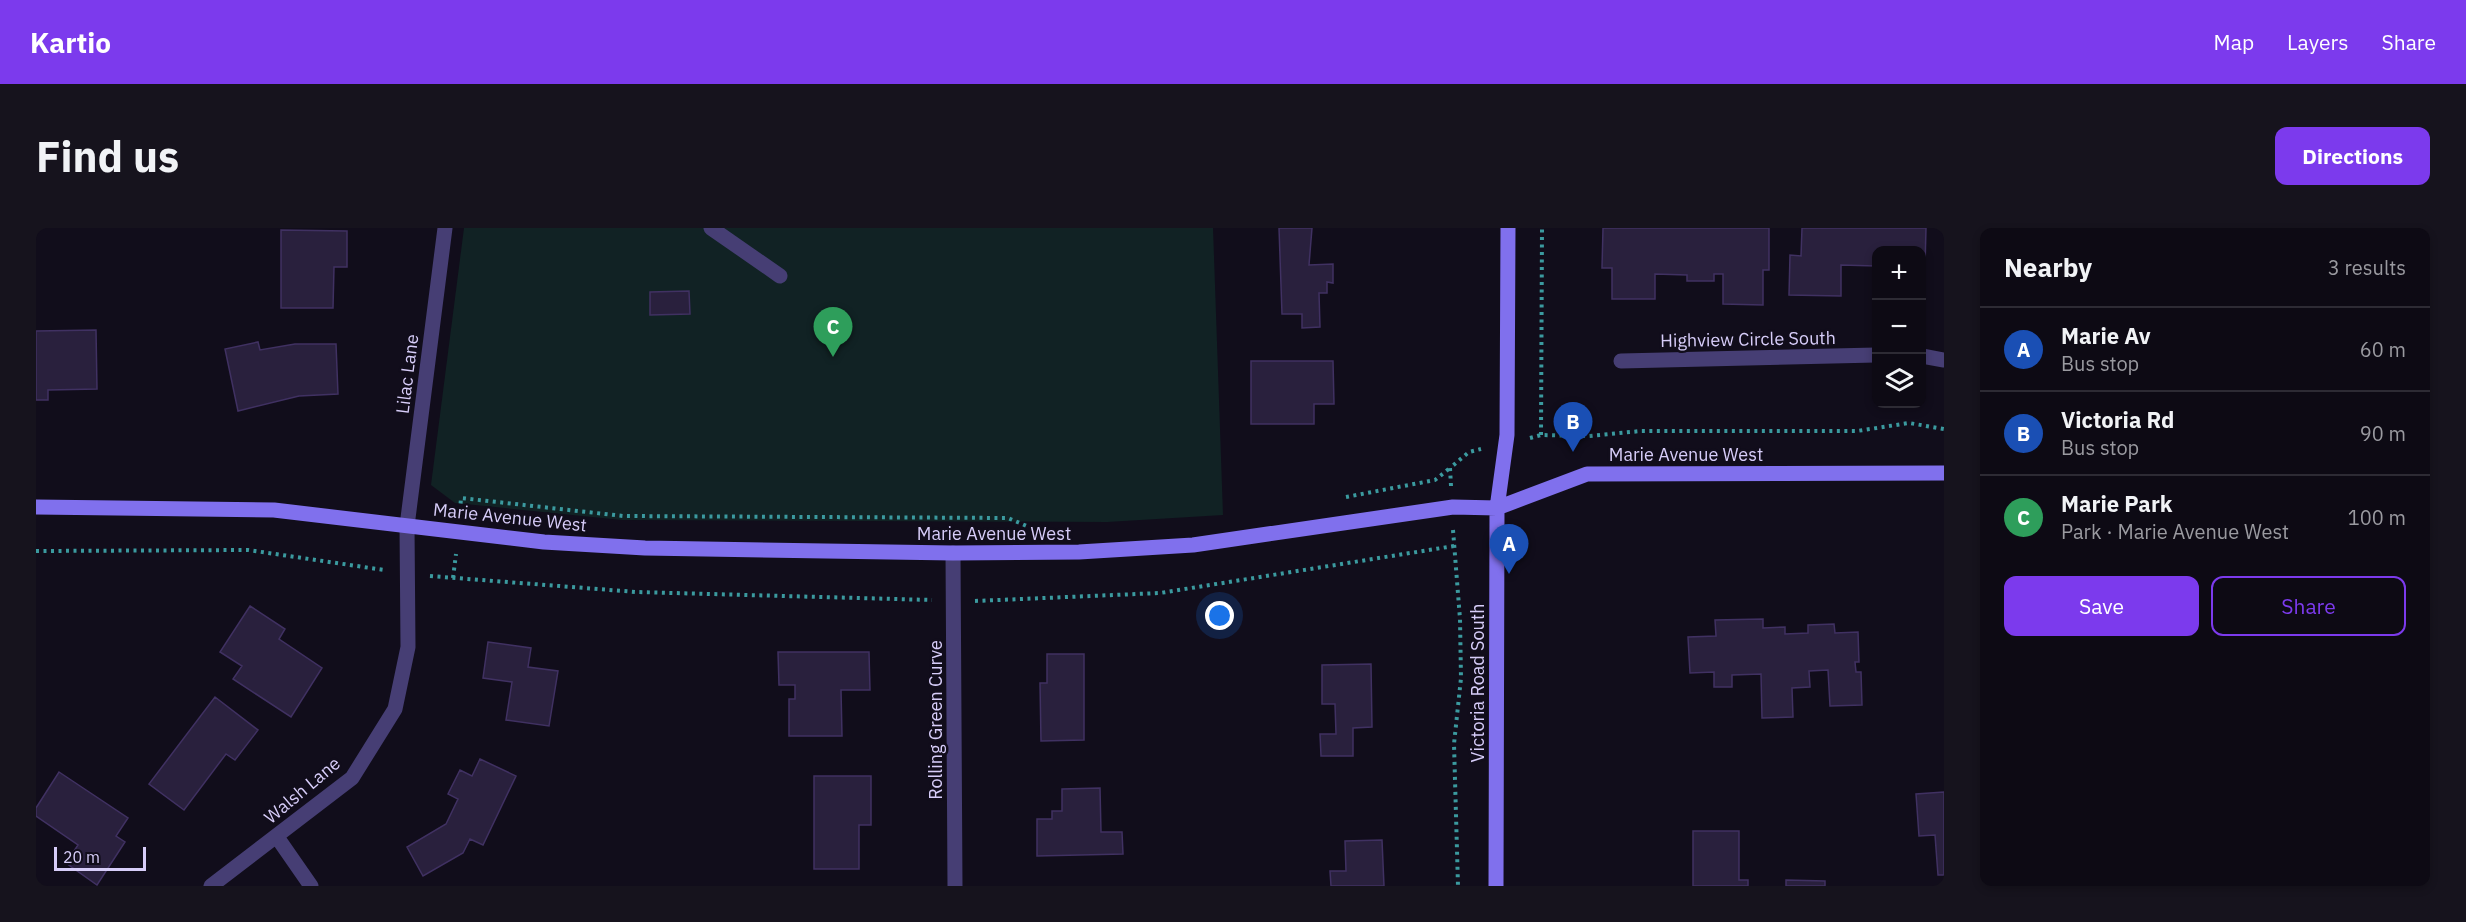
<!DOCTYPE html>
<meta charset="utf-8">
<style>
:root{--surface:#0d0a14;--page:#16131d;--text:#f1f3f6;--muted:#9a9aa0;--line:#2d2b34;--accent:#7c3aed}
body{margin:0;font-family:"IBM Plex Sans",sans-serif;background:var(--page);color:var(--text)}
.controls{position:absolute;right:18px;top:18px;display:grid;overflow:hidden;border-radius:12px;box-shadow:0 3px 9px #0003}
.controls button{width:54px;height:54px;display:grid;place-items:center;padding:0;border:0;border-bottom:2px solid var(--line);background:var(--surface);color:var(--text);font:30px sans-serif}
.scale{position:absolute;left:18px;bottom:15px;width:92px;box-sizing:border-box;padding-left:6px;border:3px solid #d7cdf9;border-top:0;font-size:16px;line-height:21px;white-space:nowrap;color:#d7cdf9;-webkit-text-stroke:4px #110d1b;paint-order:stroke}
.you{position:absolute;left:1184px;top:388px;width:21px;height:21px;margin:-15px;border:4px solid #fff;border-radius:50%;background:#1a73e8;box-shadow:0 0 0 9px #1a73e833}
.badge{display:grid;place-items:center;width:39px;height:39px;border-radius:50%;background:var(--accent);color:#fff;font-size:20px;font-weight:700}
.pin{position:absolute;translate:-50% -50px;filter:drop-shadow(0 2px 3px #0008)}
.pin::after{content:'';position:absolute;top:32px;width:21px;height:18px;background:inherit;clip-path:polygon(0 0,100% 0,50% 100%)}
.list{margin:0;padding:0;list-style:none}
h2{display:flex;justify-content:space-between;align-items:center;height:78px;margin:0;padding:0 24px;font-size:26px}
h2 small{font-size:20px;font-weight:400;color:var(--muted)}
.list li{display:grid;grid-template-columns:39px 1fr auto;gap:18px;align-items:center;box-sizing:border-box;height:84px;padding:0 24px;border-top:2px solid var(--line)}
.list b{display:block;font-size:22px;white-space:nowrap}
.list p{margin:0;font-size:20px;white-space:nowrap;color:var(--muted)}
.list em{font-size:20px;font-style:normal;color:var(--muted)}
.actions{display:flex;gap:12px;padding:18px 24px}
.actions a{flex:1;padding:14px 0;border:2px solid var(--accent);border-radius:12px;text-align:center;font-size:21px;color:var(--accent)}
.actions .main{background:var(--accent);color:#fff}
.icon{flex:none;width:33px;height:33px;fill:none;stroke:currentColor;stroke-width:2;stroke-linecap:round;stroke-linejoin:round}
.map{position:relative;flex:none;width:1908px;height:658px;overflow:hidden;border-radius:12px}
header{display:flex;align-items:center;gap:36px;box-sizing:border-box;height:84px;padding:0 30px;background:var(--accent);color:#fff}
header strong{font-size:28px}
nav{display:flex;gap:33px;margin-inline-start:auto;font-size:21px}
.intro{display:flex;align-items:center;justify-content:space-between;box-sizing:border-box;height:144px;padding:0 36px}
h1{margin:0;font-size:42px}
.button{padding:15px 27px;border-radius:12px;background:var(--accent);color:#fff;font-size:21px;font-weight:700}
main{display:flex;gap:36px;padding:0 36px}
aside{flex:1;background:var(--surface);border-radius:12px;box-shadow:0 3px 9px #0003}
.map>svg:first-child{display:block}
.green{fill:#112224}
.building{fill:#29203d;stroke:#403162;stroke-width:1.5}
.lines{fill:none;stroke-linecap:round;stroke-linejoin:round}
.path{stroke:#3b9a9f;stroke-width:4;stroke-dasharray:3 4.5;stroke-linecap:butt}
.lane{stroke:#463e74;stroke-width:15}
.street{stroke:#463e74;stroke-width:15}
.secondary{stroke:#8070ed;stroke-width:15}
.labels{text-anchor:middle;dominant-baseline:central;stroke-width:5;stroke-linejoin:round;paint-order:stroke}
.street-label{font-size:18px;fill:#d7cdf9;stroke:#110d1b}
</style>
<header>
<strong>Kartio</strong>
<nav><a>Map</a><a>Layers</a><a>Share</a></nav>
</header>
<div class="intro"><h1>Find us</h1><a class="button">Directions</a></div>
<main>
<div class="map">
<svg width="1908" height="658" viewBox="0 0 1908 658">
<rect width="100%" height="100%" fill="#110d1b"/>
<path class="green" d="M428,0H1177L1187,287L1071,294L586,292L419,275L395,257Z"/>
<path class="building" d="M1243,0H1276L1273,37L1297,36V55L1291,54V65H1283L1284,99L1266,100V86H1246Z
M1567,0H1733V42H1727V77L1687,76V46H1678V53H1651V47L1619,46V71H1576V40H1566Z
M1766,0H1890L1888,79H1886V22H1840V38L1805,37V68L1753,67L1754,27L1765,28Z
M245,2L311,3V39H298L297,80H245Z
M653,63L654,86L614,87V64Z
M60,102L61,161L12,162V172H0V103Z
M222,114L224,122L259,116H300L302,166L263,168L202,183L189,121Z
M1215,133H1297L1298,176H1278V196H1215Z
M214,378L249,401L243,411L286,440L255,489L197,451L206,438L184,424Z
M1727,391V400L1749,399V406L1772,405V397L1798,396L1799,405L1822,404L1823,434H1819L1820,444H1825L1826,477L1794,478L1792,442L1773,443L1774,459L1756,460L1757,489L1726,490L1725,446L1696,447V459H1678V444L1654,445L1652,409L1680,408L1679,392Z
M452,414L495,420L492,439L522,443L513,498L470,492L476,454L447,450Z
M742,424H833L834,462H805L806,508H753V471H759V457H743Z
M1011,426H1048V512L1005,513L1004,455H1011Z
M1335,436L1336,499L1317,500V528H1285L1284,506H1300L1299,476H1286V437Z
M179,469L222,502L199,532L190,526L148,582L113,556Z
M444,531L480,548L447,617L434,611L427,625L387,648L371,619L410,596L422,571L412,566L424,542L436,548Z
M23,544L92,590L80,608L89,614L61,657L30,635L42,617L0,588V580Z
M778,548H835V597H823V641H778Z
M1064,560L1065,604H1086L1087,626L1001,628V591H1016V583H1026V561Z
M1908,564V647H1902L1899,607L1883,608L1880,566Z
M1657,603H1703V652H1712V658H1657Z
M1346,612L1348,658H1295L1294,643H1310L1309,613Z
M1750,652L1789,653V658H1750Z"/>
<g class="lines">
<path class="path" d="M1505,207L1506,0
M1494,210L1505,207L1553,208L1605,203H1821L1873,195L1908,201
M1415,258L1414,240L1433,224L1445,221
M1310,269L1399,252L1414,240
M424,283L425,270L587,288L972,290L993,299
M1417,302L1424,391L1425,450L1418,516L1422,658
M0,323L212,322L348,342
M394,348L600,364L896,372
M417,350L420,326
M939,373L1124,365L1418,318"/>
<path class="lane" d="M675,0L744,48"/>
<path class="street" d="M1886,128L1908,132
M1585,133L1840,127
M917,325L919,658
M241,609L275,658
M175,658L316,550L359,481L372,419L371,298L409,0"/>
<path class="secondary" d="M0,279L238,282L508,314L609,320L917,325L1043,324L1157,317L1417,279L1461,280L1551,246L1908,245
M1460,658L1461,280L1471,207L1472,0"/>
</g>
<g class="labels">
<g class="street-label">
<text transform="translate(1712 111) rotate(-1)">Highview Circle South</text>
<text transform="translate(371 146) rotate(-83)">Lilac Lane</text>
<text x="1650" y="226">Marie Avenue West</text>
<text transform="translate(474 289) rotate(6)">Marie Avenue West</text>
<text x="958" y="305">Marie Avenue West</text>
<text transform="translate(1441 455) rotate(-90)">Victoria Road South</text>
<text transform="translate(899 492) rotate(-90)">Rolling Green Curve</text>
<text transform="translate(266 562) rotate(-40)">Walsh Lane</text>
</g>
</g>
</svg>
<div class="controls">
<button>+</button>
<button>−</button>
<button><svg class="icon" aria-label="layers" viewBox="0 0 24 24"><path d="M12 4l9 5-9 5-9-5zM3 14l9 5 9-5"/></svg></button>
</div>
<div class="scale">20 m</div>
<div class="you"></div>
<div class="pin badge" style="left:1473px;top:346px;background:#1a4fb4">A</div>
<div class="pin badge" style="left:1537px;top:224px;background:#1a4fb4">B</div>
<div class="pin badge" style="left:797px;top:129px;background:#2e9e5b">C</div>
</div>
<aside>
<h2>Nearby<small>3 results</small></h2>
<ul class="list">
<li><span class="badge" style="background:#1a4fb4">A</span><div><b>Marie Av</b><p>Bus stop</p></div><em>60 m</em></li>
<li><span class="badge" style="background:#1a4fb4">B</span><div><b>Victoria Rd</b><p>Bus stop</p></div><em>90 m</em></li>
<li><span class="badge" style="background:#2e9e5b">C</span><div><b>Marie Park</b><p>Park · Marie Avenue West</p></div><em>100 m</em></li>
</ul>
<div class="actions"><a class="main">Save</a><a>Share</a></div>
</aside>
</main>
